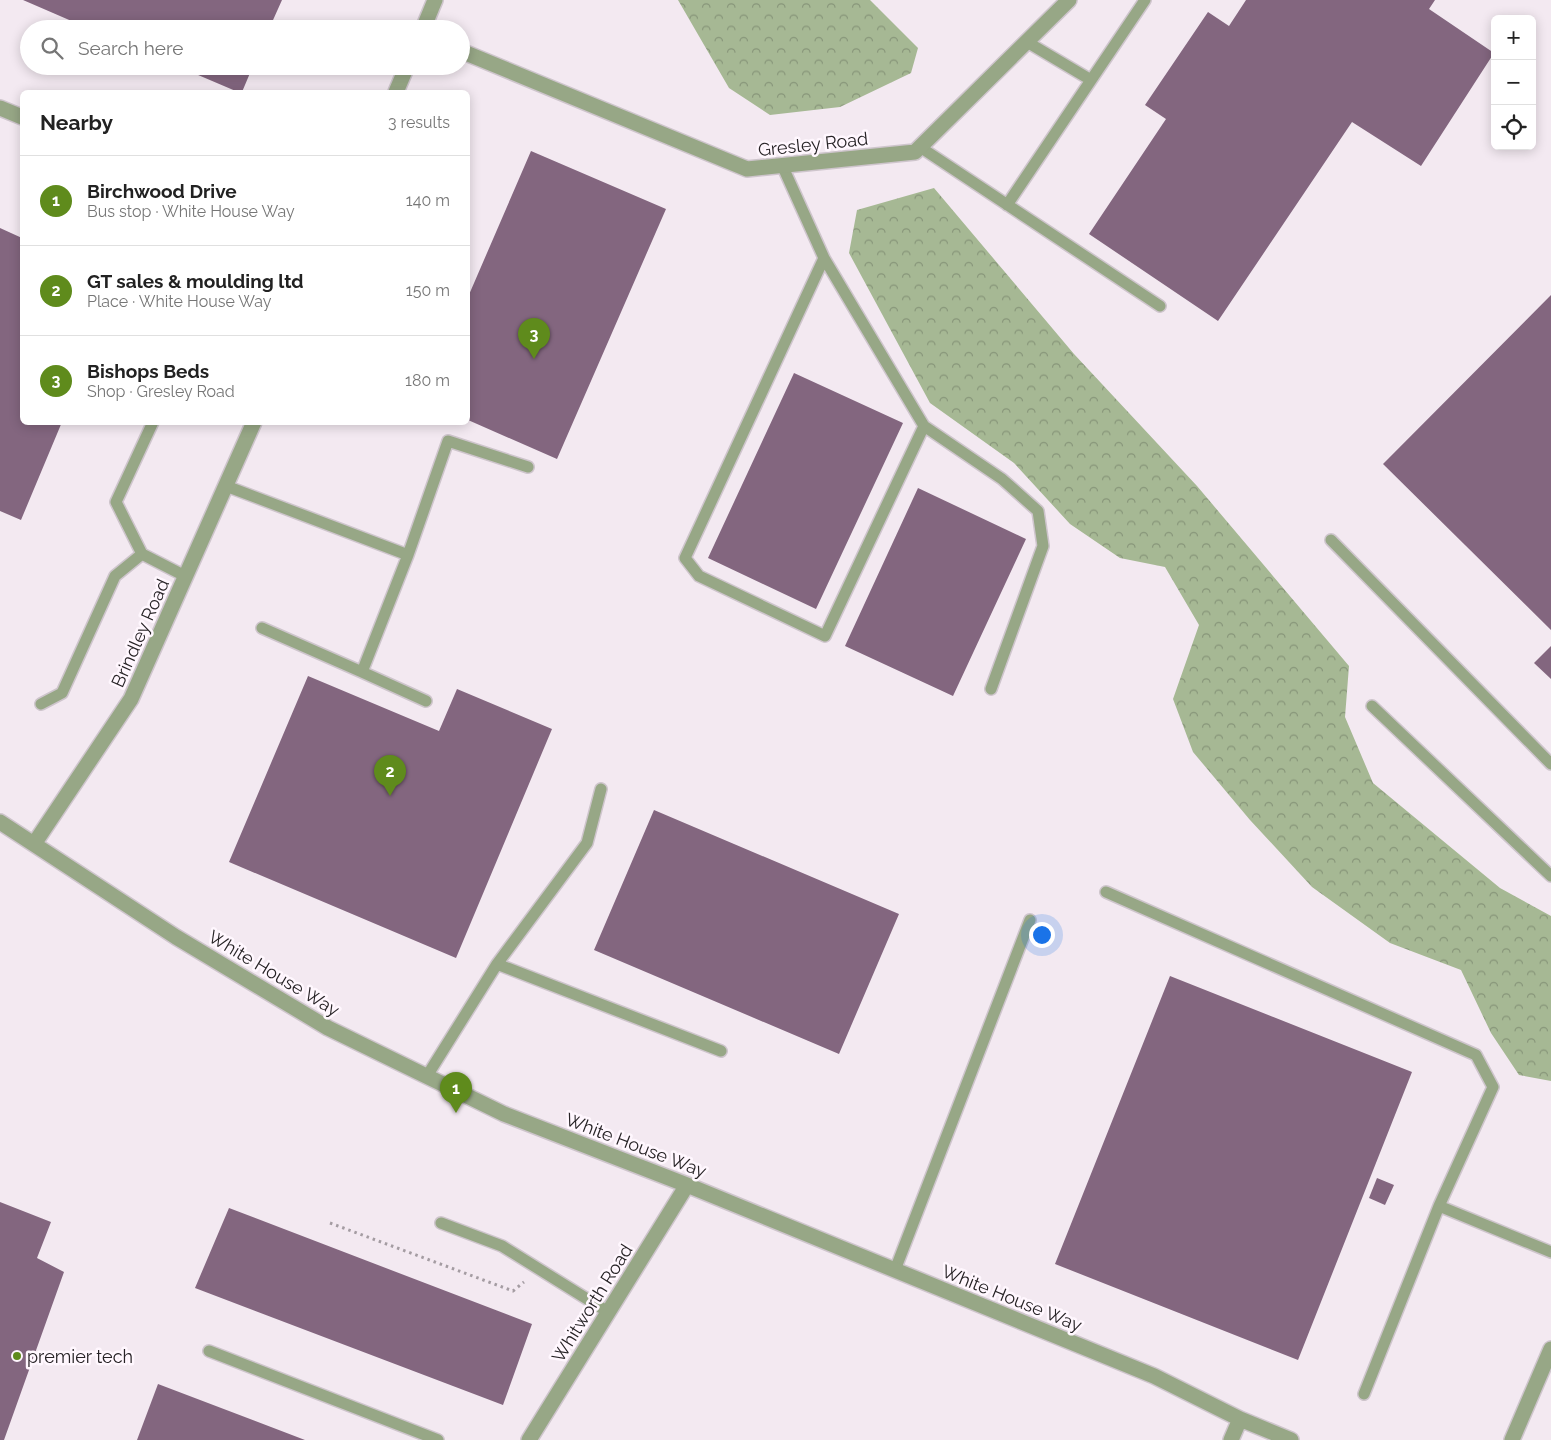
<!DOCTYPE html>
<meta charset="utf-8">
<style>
:root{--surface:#fff;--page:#f6f6f6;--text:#222;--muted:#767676;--line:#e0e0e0;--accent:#5f8b1c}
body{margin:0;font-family:Raleway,sans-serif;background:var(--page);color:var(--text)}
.controls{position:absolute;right:15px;top:15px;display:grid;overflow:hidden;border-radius:8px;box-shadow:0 2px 12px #0003}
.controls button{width:45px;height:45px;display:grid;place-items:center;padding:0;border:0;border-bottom:1px solid var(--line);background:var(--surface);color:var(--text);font:25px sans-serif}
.you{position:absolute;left:1041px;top:934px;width:18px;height:18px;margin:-12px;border:4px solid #fff;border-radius:50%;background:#1a73e8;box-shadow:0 0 0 8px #1a73e833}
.badge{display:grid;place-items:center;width:32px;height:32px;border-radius:50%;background:var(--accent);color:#fff;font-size:16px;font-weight:700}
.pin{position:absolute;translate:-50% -41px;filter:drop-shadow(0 1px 2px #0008)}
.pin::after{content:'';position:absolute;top:26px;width:18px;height:15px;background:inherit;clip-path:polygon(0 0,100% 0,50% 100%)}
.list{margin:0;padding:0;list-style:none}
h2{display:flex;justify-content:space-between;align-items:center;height:65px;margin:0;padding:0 20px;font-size:21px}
h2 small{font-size:16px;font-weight:400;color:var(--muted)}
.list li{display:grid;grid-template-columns:32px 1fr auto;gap:15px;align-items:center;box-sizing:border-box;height:90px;padding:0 20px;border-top:1px solid var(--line)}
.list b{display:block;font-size:19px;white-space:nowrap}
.list p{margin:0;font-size:16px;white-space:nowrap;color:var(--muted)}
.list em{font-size:16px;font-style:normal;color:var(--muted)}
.icon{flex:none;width:28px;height:28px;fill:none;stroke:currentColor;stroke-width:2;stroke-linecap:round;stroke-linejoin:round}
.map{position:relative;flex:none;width:1551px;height:1440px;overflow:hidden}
.search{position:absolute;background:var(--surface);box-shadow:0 2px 12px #0003;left:20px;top:20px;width:450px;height:55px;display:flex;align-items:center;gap:12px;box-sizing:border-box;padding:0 18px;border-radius:28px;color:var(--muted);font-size:19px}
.panel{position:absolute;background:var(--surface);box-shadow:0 2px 12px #0003;left:20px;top:90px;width:450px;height:335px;border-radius:8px}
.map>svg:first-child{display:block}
.forest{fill:url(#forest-crowns)}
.building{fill:#83667f}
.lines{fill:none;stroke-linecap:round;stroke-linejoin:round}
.lane-casing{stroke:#cec5cc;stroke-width:14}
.street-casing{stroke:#cec5cc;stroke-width:18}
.path{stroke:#a49ca2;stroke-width:3;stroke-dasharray:2.5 4;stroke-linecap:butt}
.lane{stroke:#97a786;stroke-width:11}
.street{stroke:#97a786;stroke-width:15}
.poi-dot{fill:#5f8b1c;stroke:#fff7fe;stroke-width:2}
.labels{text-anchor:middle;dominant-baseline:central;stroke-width:5;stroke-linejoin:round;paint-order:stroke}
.street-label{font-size:18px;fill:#262225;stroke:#fff7fe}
.poi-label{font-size:18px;fill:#262225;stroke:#fff7fe;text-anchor:start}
</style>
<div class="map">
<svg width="1551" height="1440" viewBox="0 0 1551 1440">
<defs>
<pattern id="forest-crowns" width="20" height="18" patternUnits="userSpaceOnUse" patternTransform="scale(1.25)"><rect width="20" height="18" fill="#a6b894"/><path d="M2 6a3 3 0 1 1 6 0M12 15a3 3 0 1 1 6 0" fill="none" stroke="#879579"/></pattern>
</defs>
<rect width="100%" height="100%" fill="#f3e9f1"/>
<path class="forest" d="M678,0H870L918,48L911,73L840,107L770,115L729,88Z
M934,188L1074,354L1197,486L1349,666L1345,717L1373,783L1500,888L1551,916V1081L1519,1075L1491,1033L1461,970L1390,943L1312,887L1250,820L1193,752L1173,699L1199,625L1165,567L1120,558L1070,524L1014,463L930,403L849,253L857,210Z"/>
<path class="building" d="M23,0H282L269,29H90Z
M1246,0H1435L1429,9L1494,53L1421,166L1352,122L1218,321L1089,234L1166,119L1145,105L1208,12L1229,26Z
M177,66H253L242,92H238Z
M531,151L666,209L557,459L468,420V297Z
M0,228L22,238V422H62L21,520L0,511Z
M1551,295V630L1383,464Z
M794,373L903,423L816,609L708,558Z
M918,488L1026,539L953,696L845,646Z
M1551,646V679L1534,663Z
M308,676L439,731L457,689L552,729L456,958L229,862Z
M654,810L899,914L839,1054L594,950Z
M1170,976L1412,1072L1298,1360L1055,1264Z
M1377,1178L1394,1185L1385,1205L1369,1198Z
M0,1202L51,1222L37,1258L64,1272L4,1440H0Z
M229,1208L532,1324L503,1405L195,1288Z
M158,1384L305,1440H137Z"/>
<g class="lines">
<defs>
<path id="lane" d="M1027,42L1091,80
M920,147L1160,306
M782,165L824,258L685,558L699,576L825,636L924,426L824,258
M1007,205L1145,0
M153,422L116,502L142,554L185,576
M924,426L1002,479L1038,511L1043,546L991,689
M226,486L408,555L362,672L426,701
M1331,540L1551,764
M408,555L448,441L528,467
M262,628L362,672
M41,704L62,693L115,576L142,554
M1372,706L1551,876
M1106,892L1476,1055L1493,1087L1439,1206L1551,1252
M497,964L587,843L601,789
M427,1076L497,964L721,1051
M441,1223L502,1246L608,1312
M895,1270L1030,920
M209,1351L438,1440
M1364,1394L1439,1206"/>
<path id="street" d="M423,29L435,0
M461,51L747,169L915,152L1069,0
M396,92L407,66
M0,108L22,117
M0,822L176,937L328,1028L504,1114L687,1185L1154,1376L1240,1419L1291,1440
M34,844L131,699L254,422
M529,1440L687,1185
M1231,1440L1240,1419
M1512,1440L1551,1349"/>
</defs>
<use href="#lane" class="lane-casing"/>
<use href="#street" class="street-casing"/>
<path class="path" d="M330,1223L513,1291L524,1282"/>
<use href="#lane" class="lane"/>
<use href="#street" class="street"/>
</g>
<circle class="poi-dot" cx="17" cy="1356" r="5"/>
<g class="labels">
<g class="street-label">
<text transform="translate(813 144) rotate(-6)">Gresley Road</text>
<text transform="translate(140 633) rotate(-66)">Brindley Road</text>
<text transform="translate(274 973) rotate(31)">White House Way</text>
<text transform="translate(636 1145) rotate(21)">White House Way</text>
<text transform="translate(1012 1298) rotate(22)">White House Way</text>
<text transform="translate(592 1303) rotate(-58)">Whitworth Road</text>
</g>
<g class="poi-label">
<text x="27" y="1356">premier tech</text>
</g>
</g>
</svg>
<div class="controls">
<button>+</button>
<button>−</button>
<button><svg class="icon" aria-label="locate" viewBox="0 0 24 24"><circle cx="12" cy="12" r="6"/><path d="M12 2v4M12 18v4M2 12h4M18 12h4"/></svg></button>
</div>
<div class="you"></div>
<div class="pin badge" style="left:456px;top:1113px">1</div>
<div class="pin badge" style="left:390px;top:796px">2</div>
<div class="pin badge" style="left:534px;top:359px">3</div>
<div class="search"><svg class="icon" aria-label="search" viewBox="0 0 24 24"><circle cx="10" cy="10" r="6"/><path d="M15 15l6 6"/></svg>Search here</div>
<section class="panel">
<h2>Nearby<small>3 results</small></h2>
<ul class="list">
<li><span class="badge">1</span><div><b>Birchwood Drive</b><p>Bus stop · White House Way</p></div><em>140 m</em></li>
<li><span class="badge">2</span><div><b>GT sales &amp; moulding ltd</b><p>Place · White House Way</p></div><em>150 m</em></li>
<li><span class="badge">3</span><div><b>Bishops Beds</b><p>Shop · Gresley Road</p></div><em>180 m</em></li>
</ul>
</section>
</div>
